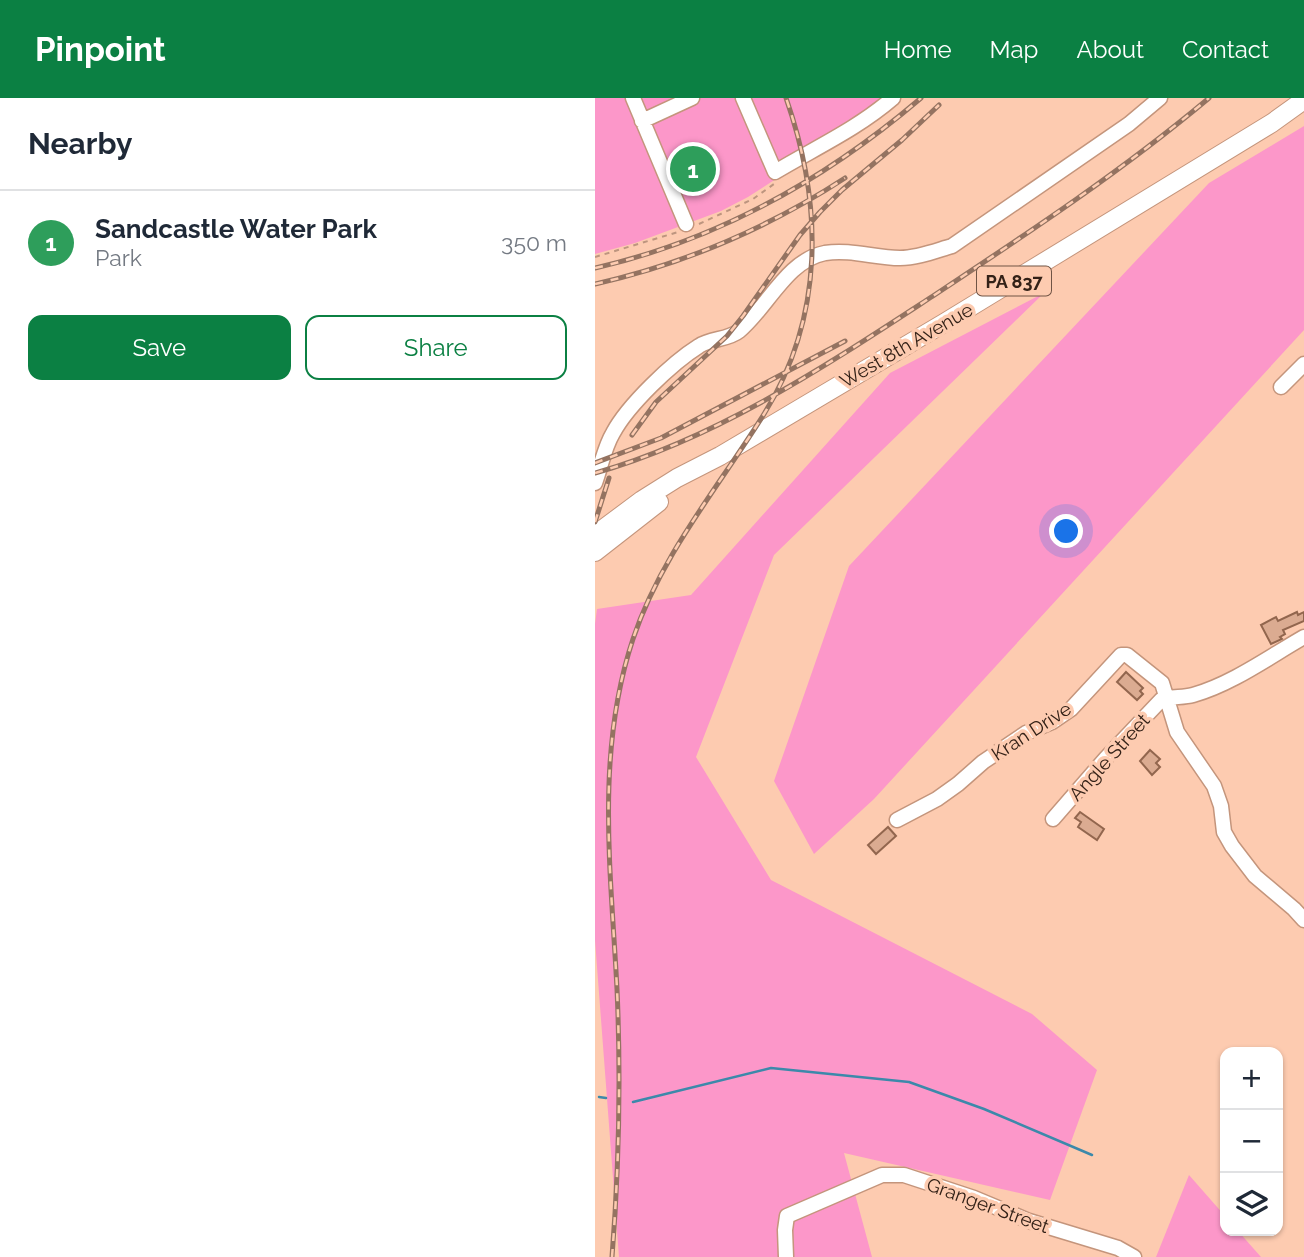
<!DOCTYPE html>
<meta charset="utf-8">
<style>
:root{--surface:#fff;--page:#f2f2f3;--text:#1f2937;--muted:#747a83;--line:#e0e1e3;--accent:#0b8043}
body{margin:0;font-family:Raleway,sans-serif;background:var(--page);color:var(--text)}
.controls{position:absolute;right:21px;bottom:21px;display:grid;overflow:hidden;border-radius:14px;box-shadow:0 2px 5px #0004}
.controls button{width:63px;height:63px;display:grid;place-items:center;padding:0;border:0;border-bottom:2px solid var(--line);background:var(--surface);color:var(--text);font:35px sans-serif}
.you{position:absolute;left:472px;top:434px;width:24px;height:24px;margin:-18px;border:5px solid #fff;border-radius:50%;background:#1a73e8;box-shadow:0 0 0 10px #1a73e833}
.badge{display:grid;place-items:center;width:46px;height:46px;border-radius:50%;background:var(--accent);color:#fff;font-size:23px;font-weight:700}
.pin{position:absolute;translate:-50% -50%;border:4px solid #fff;box-shadow:0 2px 7px #0006}
.list{margin:0;padding:0;list-style:none}
h2{display:flex;justify-content:space-between;align-items:center;height:91px;margin:0;padding:0 28px;font-size:30px}
h2 small{font-size:23px;font-weight:400;color:var(--muted)}
.list li{display:grid;grid-template-columns:46px 1fr auto;gap:21px;align-items:center;box-sizing:border-box;height:105px;padding:0 28px;border-top:2px solid var(--line)}
.list b{display:block;font-size:26px;white-space:nowrap}
.list p{margin:0;font-size:23px;white-space:nowrap;color:var(--muted)}
.list em{font-size:23px;font-style:normal;color:var(--muted)}
.actions{display:flex;gap:14px;padding:21px 28px}
.actions a{flex:1;padding:16px 0;border:2px solid var(--accent);border-radius:14px;text-align:center;font-size:24px;color:var(--accent)}
.actions .main{background:var(--accent);color:#fff}
.icon{flex:none;width:38px;height:38px;fill:none;stroke:currentColor;stroke-width:2;stroke-linecap:round;stroke-linejoin:round}
.map{position:relative;flex:none;width:709px;height:1159px;overflow:hidden}
header{display:flex;align-items:center;gap:42px;box-sizing:border-box;height:98px;padding:0 35px;background:var(--accent);color:#fff}
header strong{font-size:33px}
nav{display:flex;gap:38px;margin-inline-start:auto;font-size:24px}
main{display:flex}
aside{flex:1;background:var(--surface)}
.map>svg:first-child{display:block}
.green{fill:#fc97c9}
.lines{fill:none;stroke-linecap:round;stroke-linejoin:round}
.stream{stroke:#3c89aa;stroke-width:2.5}
.building{fill:#dbab91;stroke:#92664e;stroke-width:2}
.minor-casing{stroke:#c4957c;stroke-width:17}
.major-casing{stroke:#c4957c;stroke-width:20}
.path{stroke:#bd957f;stroke-width:2;stroke-dasharray:5 5;stroke-linecap:butt}
.minor{stroke:#fff;stroke-width:14}
.major{stroke:#fff;stroke-width:18}
.rail-casing{stroke:#947361;stroke-width:5}
.rail{stroke:#fdcbb0;stroke-width:2.5;stroke-dasharray:8;stroke-linecap:butt}
.labels{text-anchor:middle;dominant-baseline:central;stroke-width:7;stroke-linejoin:round;paint-order:stroke}
.shield{fill:#fdcbb0;stroke:#705445;stroke-width:2}
.shield-label{font-size:18px;font-weight:bold;fill:#332117}
.street-label{font-size:19px;fill:#332117;stroke:#fdcbb0}
</style>
<header>
<strong>Pinpoint</strong>
<nav><a>Home</a><a>Map</a><a>About</a><a>Contact</a></nav>
</header>
<main>
<aside>
<h2>Nearby<small></small></h2>
<ul class="list">
<li><span class="badge" style="background:#2e9e5b">1</span><div><b>Sandcastle Water Park</b><p>Park</p></div><em>350 m</em></li>
</ul>
<div class="actions"><a class="main">Save</a><a>Share</a></div>
</aside>
<div class="map">
<svg width="709" height="1159" viewBox="0 0 709 1159">
<rect width="100%" height="100%" fill="#fdcbb0"/>
<path class="green" d="M0,0H306L153,99L126,113L40,145L0,156Z
M709,28V232L279,701L219,756L179,683L254,468L614,85Z
M449,195L179,457L101,659L176,782L437,916L502,972L455,1102L249,1055L277,1159H24L0,842V526L2,511L96,497L295,275Z
M594,1077L630,1118V1133H643L666,1159H561Z"/>
<g class="lines">
<path class="stream" d="M4,999L11,1000
M38,1004L176,970L314,984L389,1011L497,1057"/>
</g>
<path class="building" d="M702,514L703,517L709,514V523L688,532L690,536L685,539L687,541L676,546L666,527L681,519L683,523Z
M531,574L548,590L545,593L548,596L542,602L522,584Z
M555,652L565,661L561,665L565,669L557,677L545,663Z
M485,714L509,731L502,742L483,729L486,724L480,720Z
M293,729L301,738L281,756L273,747Z"/>
<g class="lines">
<defs>
<path id="minor" d="M38,0L91,126
M148,0L180,74C220,50 262,31 298,0
M47,23L97,0
M686,289L709,266
M0,385C6,369 9,350 18,335C33,307 77,265 104,248C116,240 133,242 144,233C172,210 192,162 230,155C256,151 280,160 305,160C323,160 340,153 357,148L534,26L565,0
M458,721L511,660L566,602C576,598 587,600 598,597C637,586 674,559 709,539
M302,722L342,701L363,686L388,664L431,635L457,624L476,611L526,557H532L567,585L582,634L619,688L626,708L629,734L637,748L660,778L699,811L709,822
M191,1159L190,1132L192,1118L287,1077H309L379,1100L434,1123L523,1150L539,1159"/>
<path id="major" d="M0,437L47,402L82,380L125,358L349,225L677,25L709,2
M0,454L64,404"/>
</defs>
<use href="#minor" class="minor-casing"/>
<use href="#major" class="major-casing"/>
<path class="path" d="M104,126L158,101L179,86
M0,159L83,134"/>
<use href="#minor" class="minor"/>
<use href="#major" class="major"/>
<defs>
<path id="rail" d="M0,170C123,142 231,81 326,0
M0,186C89,166 173,130 250,80
M37,337L61,304L132,238L148,218L205,137L225,114L247,92L307,42L344,7
M0,365L66,340L250,243
M0,375C123,340 232,267 338,198C433,135 527,73 614,0
M0,424L14,380
M17,1159C24,1070 26,981 22,891C16,774 0,655 38,541C66,457 123,390 169,316C230,218 228,106 191,0"/>
</defs>
<use href="#rail" class="rail-casing"/>
<use href="#rail" class="rail"/>
</g>
<g class="labels">
<rect class="shield" x="382" y="168.5" width="74" height="29" rx="5"/>
<g class="shield-label">
<text x="419" y="183">PA 837</text>
</g>
<g class="street-label">
<text transform="translate(311 247) rotate(-30)">West 8th Avenue</text>
<text transform="translate(436 633) rotate(-33)">Kran Drive</text>
<text transform="translate(514 659) rotate(-48)">Angle Street</text>
<text transform="translate(393 1107) rotate(20)">Granger Street</text>
</g>
</g>
</svg>
<div class="controls">
<button>+</button>
<button>−</button>
<button><svg class="icon" aria-label="layers" viewBox="0 0 24 24"><path d="M12 4l9 5-9 5-9-5zM3 14l9 5 9-5"/></svg></button>
</div>
<div class="you"></div>
<div class="pin badge" style="left:98px;top:71px;background:#2e9e5b">1</div>
</div>
</main>
